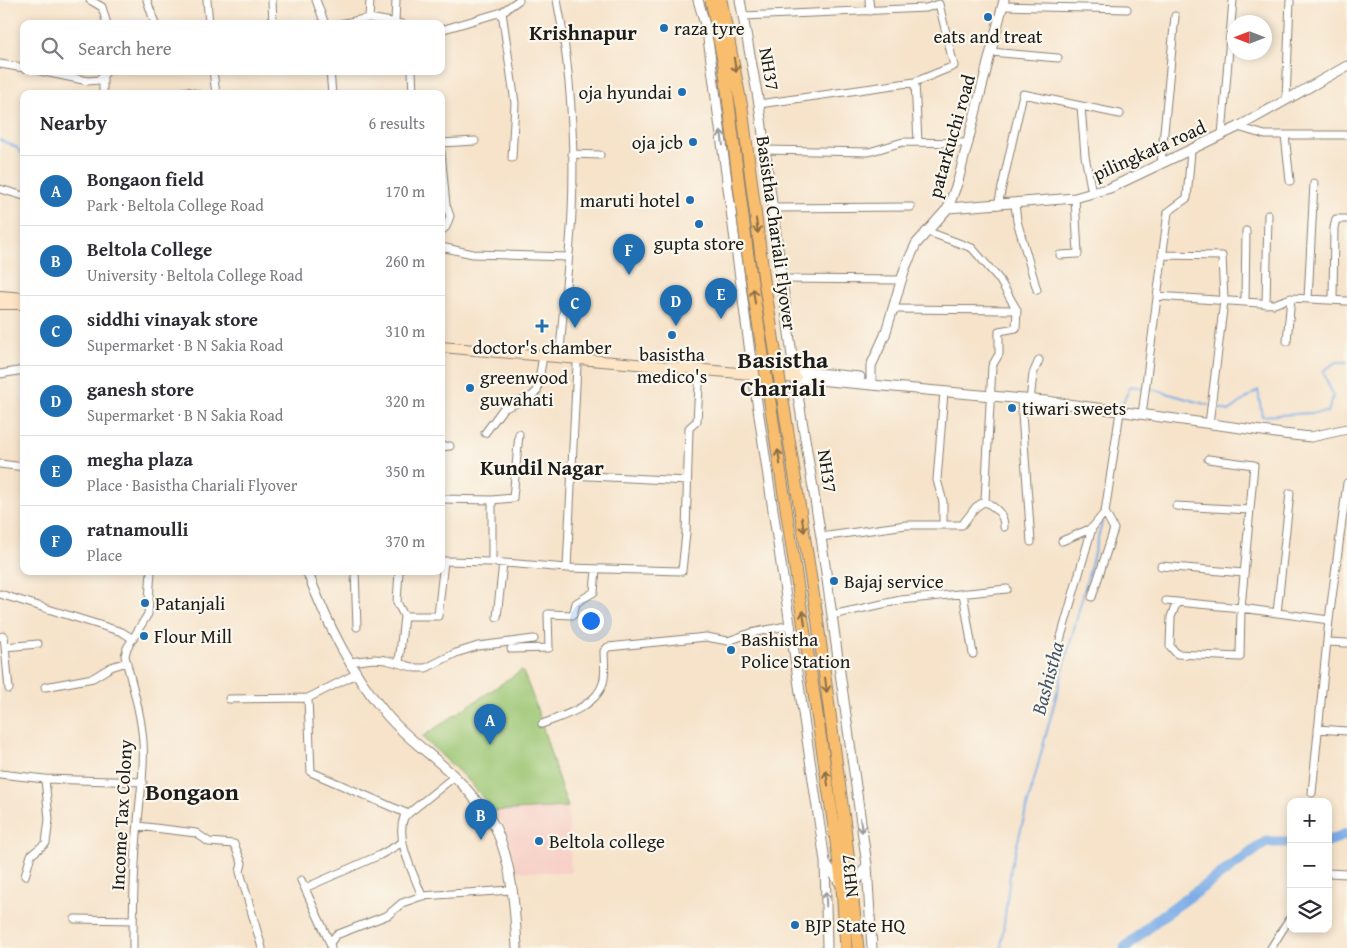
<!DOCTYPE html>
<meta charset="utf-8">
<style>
:root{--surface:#fff;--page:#f2f2f3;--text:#2b2b33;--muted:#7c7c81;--line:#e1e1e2;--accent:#1f6fb2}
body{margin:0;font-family:"Gentium Book Plus",serif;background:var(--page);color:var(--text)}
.controls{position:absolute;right:15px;bottom:15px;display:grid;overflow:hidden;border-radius:10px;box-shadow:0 2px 8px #0003}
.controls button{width:45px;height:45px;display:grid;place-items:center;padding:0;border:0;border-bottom:1px solid var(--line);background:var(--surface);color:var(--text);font:25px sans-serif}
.compass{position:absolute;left:1227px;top:15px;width:45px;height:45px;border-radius:50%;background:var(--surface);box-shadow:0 2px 8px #0003;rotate:270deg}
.you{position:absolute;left:590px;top:620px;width:18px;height:18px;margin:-12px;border:4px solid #fff;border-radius:50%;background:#1a73e8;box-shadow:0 0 0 8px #1a73e833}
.badge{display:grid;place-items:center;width:32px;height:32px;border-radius:50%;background:var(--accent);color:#fff;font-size:16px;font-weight:700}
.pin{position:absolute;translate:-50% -41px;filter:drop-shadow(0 1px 2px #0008)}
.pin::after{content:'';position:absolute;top:26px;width:18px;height:15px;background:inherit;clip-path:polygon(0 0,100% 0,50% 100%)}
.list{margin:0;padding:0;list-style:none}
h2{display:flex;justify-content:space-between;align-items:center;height:65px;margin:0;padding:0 20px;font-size:21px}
h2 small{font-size:16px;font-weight:400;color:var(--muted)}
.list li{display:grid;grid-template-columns:32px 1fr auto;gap:15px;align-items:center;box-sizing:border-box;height:70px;padding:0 20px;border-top:1px solid var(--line)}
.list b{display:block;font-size:19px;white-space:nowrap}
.list p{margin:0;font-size:16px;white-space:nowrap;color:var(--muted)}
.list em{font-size:16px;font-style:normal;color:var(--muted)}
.icon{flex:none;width:28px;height:28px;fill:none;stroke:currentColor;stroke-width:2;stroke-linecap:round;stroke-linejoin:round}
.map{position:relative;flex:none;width:1347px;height:948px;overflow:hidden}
.search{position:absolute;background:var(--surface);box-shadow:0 2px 8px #0003;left:20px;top:20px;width:425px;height:55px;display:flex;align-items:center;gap:12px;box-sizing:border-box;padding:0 18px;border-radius:10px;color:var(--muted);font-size:19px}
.panel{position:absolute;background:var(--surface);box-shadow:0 2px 8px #0003;left:20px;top:90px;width:425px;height:485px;border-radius:10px}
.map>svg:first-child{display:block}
.built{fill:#f7d1c7}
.green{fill:#9bc673;stroke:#5c7148}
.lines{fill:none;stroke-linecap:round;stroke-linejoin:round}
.stream{stroke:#7dade7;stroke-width:2}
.river{stroke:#7dade7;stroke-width:11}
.minor-casing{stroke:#898073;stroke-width:9}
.tertiary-casing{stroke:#898073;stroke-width:11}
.secondary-casing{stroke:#898073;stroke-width:12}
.trunk-casing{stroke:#898073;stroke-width:13}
.minor{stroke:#fff;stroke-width:7}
.tertiary{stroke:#fff;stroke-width:9}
.secondary{stroke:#fde5c5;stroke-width:10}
.trunk{stroke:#f9be6d;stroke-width:11}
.trunk-bridge-casing{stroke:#898073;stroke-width:13;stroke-linecap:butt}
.trunk-bridge{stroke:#f9be6d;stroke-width:11}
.oneway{stroke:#8a6d44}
.oneway2{stroke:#999}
.poi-dot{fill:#1f6fb2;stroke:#fbf7ec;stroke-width:2}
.labels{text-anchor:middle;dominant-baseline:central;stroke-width:4.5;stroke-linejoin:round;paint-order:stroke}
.poi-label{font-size:19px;fill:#1c1c1c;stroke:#fbf7ec;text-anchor:start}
.street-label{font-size:19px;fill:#1c1c1c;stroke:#fbf7ec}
.water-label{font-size:20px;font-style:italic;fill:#43566d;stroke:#fbf7ec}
.quarter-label{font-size:21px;font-weight:bold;fill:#1c1c1c;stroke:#fbf7ec}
.district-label{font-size:24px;font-weight:bold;fill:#1c1c1c;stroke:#fbf7ec}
</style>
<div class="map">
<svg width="1347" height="948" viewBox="0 0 1347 948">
<rect width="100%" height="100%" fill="#fbf7ec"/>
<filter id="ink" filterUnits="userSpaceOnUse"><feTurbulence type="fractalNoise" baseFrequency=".02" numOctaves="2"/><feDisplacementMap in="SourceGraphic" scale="10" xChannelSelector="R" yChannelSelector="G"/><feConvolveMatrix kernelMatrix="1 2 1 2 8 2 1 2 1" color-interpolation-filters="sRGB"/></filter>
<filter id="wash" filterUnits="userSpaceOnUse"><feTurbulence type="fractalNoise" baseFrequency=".0096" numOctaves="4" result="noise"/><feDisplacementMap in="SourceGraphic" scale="20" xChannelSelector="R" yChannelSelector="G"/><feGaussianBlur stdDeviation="1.12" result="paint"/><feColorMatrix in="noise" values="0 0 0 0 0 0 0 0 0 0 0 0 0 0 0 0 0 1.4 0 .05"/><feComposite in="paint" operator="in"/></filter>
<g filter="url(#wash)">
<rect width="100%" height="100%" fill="#f6e3ca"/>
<path class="built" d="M568,807L571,873L517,871L506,828L494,811Z"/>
<path class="green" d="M522,670C542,714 551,762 568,807L494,811L469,781L422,737Z"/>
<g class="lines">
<path class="stream" d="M0,140L16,147L24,156
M1148,388L1208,405
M1122,404L1131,386L1143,388
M1213,406L1229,411L1258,390L1262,416L1328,412L1333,396L1323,371L1336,362H1347
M1001,948L1011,867L1103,519"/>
<path class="river" d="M1328,841L1347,834
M1125,948L1158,919L1266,842H1291"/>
</g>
</g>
<g filter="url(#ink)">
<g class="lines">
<defs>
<path id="minor" d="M90,0L102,7L107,24
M147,0L155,24
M207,0L209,24
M272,0L273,24
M316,0L325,24
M557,0C571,70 575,141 572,212C570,258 563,305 560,352
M869,0L870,11
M1003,6L1127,9
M502,12L515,103L512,158
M744,16L926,8L939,4L954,66L915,82
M369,18L370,0
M395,22L396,0
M340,24L369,18L402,24
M441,30L502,12L519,0
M991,52L1058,58
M0,64L24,68
M40,71L88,81L99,80L107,71
M213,71L216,94
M330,71L332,94
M412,71L413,94
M103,94V77
M175,94L187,91L197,94
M1286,100L1290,0
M759,104L915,82L918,142
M1081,106L1085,156L1092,193
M1238,127L1265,135H1347
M1222,135L1233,0
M1285,135L1290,181
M441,143L475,141
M765,150L869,152L903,142L969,143
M441,152L446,205L450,216L446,227L441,231
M572,154L600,155
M1161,164L1175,16
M0,189L24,196
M1015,204L1017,221L1037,290
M998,205L1023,94L1120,114
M772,208L911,207
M441,247L473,254L568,257
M1060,255L1078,254L1075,198
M1162,255L1222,256L1224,301L1209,424
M782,279L901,280
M1157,296L1274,304L1291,298L1347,301
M1308,299L1314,183
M1333,300L1334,228L1336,219H1347
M1245,302L1246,231
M1266,304L1268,215
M893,309L1017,310L999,279L972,248L926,231
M1287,341L1291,298
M0,374L24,370
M1021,400L1031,542
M1030,401L1033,374L1039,360
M1142,415L1168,212L1187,198L1191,151
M485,433L503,409L532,396L537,391L543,356
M441,447L450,446
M1208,459L1254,465L1241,608L1329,620L1312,793
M0,464L24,467
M570,475L687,481
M441,499L492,500V562
M492,500L513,498L519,434
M985,501C996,509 1004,513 1004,527
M1176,506L1250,510
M1105,512L1120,412
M943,525V502L937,480L944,392
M821,537L906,525H962L976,507L985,501L992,366L999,354V331L1016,328L1017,310
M1062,541L1092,528L1105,512L1114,529L1092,597
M1161,566L1244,573
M567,568L577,365
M355,571L357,627
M963,593L973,654
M0,594L122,632L133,639
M1166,601L1241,608L1240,657L1177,654L1170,646L1171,617L1177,602
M1277,613L1290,493
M832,615L901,600L1007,589
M404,616H438L444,561L492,562L567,568L682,571L686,533L689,428L697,421L700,369
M497,617L503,563
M1329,620L1347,483
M0,637L4,636L9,689
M1327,642L1347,643
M5,647L38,644
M511,649L549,648L548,614L573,615L576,603L594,592L596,569
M349,662L374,659L386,660L416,668H426L456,653L478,646L534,639
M399,663L404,616L397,602L399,571
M1051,672L1092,528
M356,674L308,698L311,772L408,814
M45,687L93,678L111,667L127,662
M229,699L308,698
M542,724C562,716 596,707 603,683C606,674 604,660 604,651L608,647L706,637L728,641L751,633L791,625
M1318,729L1347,731
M0,774L45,779L143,782
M138,826L196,833L209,842L234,844L242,863L240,872L262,948
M1328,873L1347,874
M25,876L31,855L46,843L49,819L45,779
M301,880L330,943
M305,888L380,855L403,842
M422,896C414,874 395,840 404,817L455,776
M75,919L133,920
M133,948C133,906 134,864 138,822C140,795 145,769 143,742C141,712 132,685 125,656L127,648L148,614L151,571
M331,948L330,943L336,935L388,915L402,903L422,896L511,890
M1271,948L1291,916"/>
<path id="tertiary" d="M698,0L707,31L753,375L825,861L827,948
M740,0L759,104L794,371L821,537L867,865L872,948
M948,208L1075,198L1110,188L1238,127L1347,66
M794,371L860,377
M796,378L1046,401L1283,434L1311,437L1347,429
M871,384V366L885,335L905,268L916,244L948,208L958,181L1004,0
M307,571C327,623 350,671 386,714C405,737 431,754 453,775C464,785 490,816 496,829C512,864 515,909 517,948
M825,862L842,886
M853,887L867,865"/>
<path id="secondary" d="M0,296L24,298
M0,304H24
M441,347L796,378
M771,370L794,371"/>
<path id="trunk" d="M845,826L858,948
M834,827L842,887L846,948"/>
</defs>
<use href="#minor" class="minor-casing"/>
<use href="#tertiary" class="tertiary-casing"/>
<use href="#secondary" class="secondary-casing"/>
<use href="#trunk" class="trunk-casing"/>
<use href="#minor" class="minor"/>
<use href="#tertiary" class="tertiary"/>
<use href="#secondary" class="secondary"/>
<use href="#trunk" class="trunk"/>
<defs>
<path id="trunk-bridge" d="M711,0L724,65L747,249L834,827
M721,0L742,108L764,280L817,617L845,826"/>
</defs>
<use href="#trunk-bridge" class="trunk-bridge-casing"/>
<use href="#trunk-bridge" class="trunk-bridge"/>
</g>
<defs><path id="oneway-shaft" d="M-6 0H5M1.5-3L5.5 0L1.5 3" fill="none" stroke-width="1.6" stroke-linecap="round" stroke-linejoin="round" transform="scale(1.25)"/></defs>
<g class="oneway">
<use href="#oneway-shaft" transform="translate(735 65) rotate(81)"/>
<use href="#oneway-shaft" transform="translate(757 226) rotate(82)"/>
<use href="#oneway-shaft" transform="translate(754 296) rotate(-98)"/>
<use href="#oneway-shaft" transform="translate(779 457) rotate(-99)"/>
<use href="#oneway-shaft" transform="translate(803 525) rotate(80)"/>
<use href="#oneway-shaft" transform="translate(804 618) rotate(-98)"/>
<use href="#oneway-shaft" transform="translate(826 685) rotate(83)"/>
<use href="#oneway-shaft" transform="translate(827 778) rotate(-98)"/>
</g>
<g class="oneway2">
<use href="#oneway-shaft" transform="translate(722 138) rotate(-97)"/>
<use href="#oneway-shaft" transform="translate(861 825) rotate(82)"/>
<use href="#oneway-shaft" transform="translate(826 899) rotate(-92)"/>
</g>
</g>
<g class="poi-dot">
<circle cx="988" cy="17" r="5"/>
<circle cx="664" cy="28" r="5"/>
<circle cx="682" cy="92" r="5"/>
<circle cx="693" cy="142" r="5"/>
<circle cx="690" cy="200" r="5"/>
<circle cx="699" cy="224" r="5"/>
<path d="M539.5 318.5h5v5h5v5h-5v5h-5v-5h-5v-5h5z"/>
<circle cx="672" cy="335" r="5"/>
<circle cx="470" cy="388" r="5"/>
<circle cx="1012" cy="408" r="5"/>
<circle cx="834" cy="581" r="5"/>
<circle cx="145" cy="603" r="5"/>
<circle cx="144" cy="636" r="5"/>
<circle cx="731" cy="650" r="5"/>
<circle cx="539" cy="841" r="5"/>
<circle cx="795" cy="925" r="5"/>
</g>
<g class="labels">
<g class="poi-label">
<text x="674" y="28">raza tyre</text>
<text x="988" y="36" text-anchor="middle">eats and treat</text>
<text x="672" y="92" text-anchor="end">oja hyundai</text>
<text x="683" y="142" text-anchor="end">oja jcb</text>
<text x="680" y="200" text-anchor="end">maruti hotel</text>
<text x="699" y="243" text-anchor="middle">gupta store</text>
<text x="542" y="347" text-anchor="middle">doctor's chamber</text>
<text x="672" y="354" text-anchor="middle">basistha<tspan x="672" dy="22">medico's</tspan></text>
<text x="480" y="377">greenwood<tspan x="480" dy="22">guwahati</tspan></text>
<text x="1022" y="408">tiwari sweets</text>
<text x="844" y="581">Bajaj service</text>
<text x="155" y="603">Patanjali</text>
<text x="154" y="636">Flour Mill</text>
<text x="741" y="639">Bashistha<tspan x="741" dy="22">Police Station</tspan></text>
<text x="549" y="841">Beltola college</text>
<text x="805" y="925">BJP State HQ</text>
</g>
<g class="street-label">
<text transform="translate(770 69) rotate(80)">NH37</text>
<text transform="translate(951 136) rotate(-74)">patarkuchi road</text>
<text transform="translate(1149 150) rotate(-24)">pilingkata road</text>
<text transform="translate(777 233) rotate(82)">Basistha Chariali Flyover</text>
<text transform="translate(828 471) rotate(81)">NH37</text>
<text transform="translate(121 815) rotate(-87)">Income Tax Colony</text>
<text transform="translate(849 876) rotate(-96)">NH37</text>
</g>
<g class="water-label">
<text transform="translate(1047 678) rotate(-75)">Bashistha</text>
</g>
<g class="quarter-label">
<text x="583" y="32">Krishnapur</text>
<text x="542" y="467">Kundil Nagar</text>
</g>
<g class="district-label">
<text x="783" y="359">Basistha<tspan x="783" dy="28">Chariali</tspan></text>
<text x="192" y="791">Bongaon</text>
</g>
</g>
</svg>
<div class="controls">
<button>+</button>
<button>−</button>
<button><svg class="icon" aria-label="layers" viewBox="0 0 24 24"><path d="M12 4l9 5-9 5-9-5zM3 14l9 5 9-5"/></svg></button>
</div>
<svg class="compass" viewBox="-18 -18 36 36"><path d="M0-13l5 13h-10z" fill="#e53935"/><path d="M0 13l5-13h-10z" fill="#7c7c81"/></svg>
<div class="you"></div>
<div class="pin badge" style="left:490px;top:745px">A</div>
<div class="pin badge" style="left:481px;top:840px">B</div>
<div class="pin badge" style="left:575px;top:328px">C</div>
<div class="pin badge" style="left:676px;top:326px">D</div>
<div class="pin badge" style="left:721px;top:319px">E</div>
<div class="pin badge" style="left:629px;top:275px">F</div>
<div class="search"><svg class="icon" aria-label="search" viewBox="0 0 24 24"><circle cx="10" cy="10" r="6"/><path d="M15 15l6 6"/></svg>Search here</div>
<section class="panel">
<h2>Nearby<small>6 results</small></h2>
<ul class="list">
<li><span class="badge">A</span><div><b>Bongaon field</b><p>Park · Beltola College Road</p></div><em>170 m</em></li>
<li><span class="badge">B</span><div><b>Beltola College</b><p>University · Beltola College Road</p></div><em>260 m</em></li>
<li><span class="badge">C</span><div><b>siddhi vinayak store</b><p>Supermarket · B N Sakia Road</p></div><em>310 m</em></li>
<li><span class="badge">D</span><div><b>ganesh store</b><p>Supermarket · B N Sakia Road</p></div><em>320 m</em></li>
<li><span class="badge">E</span><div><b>megha plaza</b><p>Place · Basistha Chariali Flyover</p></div><em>350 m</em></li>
<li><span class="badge">F</span><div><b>ratnamoulli</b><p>Place</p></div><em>370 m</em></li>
</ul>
</section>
</div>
